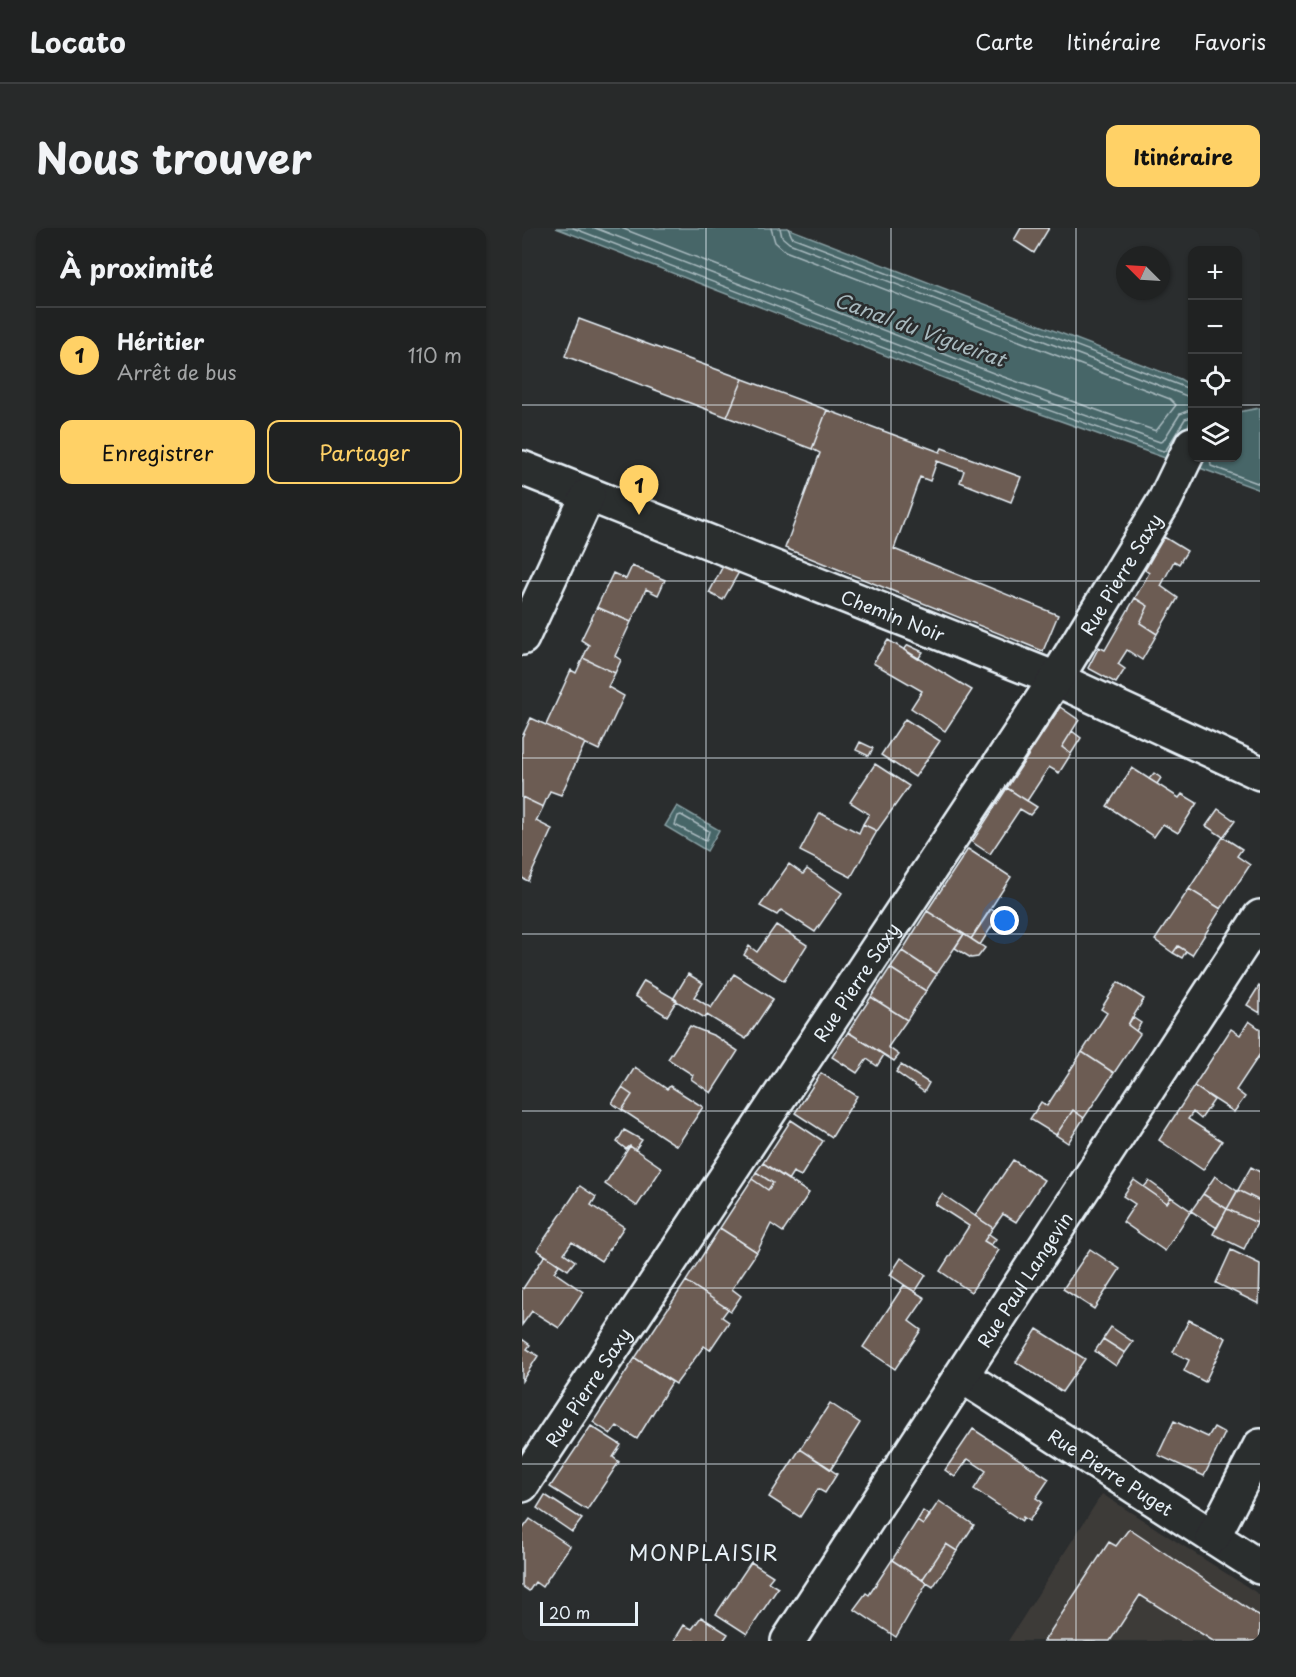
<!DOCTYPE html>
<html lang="fr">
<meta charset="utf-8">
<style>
:root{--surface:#202222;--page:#282a2a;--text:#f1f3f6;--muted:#a2a4a5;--line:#3d3f40;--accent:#ffd166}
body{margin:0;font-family:"Playpen Sans",sans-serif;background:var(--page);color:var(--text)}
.controls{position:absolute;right:18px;top:18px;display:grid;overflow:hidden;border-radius:12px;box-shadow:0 2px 4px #0004}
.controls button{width:54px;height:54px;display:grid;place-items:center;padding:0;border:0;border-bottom:2px solid var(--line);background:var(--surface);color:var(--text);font:30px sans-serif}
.compass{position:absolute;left:594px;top:18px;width:54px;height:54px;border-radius:50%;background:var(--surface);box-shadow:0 2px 4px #0004;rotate:294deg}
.scale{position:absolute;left:18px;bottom:15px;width:98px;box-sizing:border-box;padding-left:6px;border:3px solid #e8f1f8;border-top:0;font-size:16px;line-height:21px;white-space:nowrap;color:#e8f1f8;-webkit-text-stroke:4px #2a2d2e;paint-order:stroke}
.you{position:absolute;left:483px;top:693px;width:21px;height:21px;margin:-15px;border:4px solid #fff;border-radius:50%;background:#1a73e8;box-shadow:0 0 0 9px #1a73e833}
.badge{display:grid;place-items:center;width:39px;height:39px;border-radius:50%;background:var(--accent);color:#111;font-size:20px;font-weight:700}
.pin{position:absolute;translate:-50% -50px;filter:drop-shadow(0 2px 3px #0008)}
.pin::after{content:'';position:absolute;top:32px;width:21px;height:18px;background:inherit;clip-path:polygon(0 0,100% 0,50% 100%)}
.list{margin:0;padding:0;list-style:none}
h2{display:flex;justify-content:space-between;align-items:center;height:78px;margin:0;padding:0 24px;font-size:26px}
h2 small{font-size:20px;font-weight:400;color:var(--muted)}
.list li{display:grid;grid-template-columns:39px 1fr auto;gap:18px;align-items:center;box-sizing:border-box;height:96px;padding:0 24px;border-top:2px solid var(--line)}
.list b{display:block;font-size:22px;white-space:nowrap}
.list p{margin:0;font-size:20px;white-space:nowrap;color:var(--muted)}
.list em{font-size:20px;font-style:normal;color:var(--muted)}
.actions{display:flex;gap:12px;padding:18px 24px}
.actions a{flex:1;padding:14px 0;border:2px solid var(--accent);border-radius:12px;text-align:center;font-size:21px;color:var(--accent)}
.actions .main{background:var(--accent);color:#111}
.icon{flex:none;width:33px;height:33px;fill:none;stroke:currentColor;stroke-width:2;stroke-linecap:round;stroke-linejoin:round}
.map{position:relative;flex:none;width:738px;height:1413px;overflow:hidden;border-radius:12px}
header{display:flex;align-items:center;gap:36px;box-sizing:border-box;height:84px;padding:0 30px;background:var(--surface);border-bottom:2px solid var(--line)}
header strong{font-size:28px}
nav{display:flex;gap:33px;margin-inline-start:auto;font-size:21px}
.intro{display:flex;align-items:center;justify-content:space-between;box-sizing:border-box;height:144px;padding:0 36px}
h1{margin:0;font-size:42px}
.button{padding:15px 27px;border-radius:12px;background:var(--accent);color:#111;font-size:21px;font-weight:700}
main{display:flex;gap:36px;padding:0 36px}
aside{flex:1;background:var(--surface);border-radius:12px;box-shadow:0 2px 4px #0004}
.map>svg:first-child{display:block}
.built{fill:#3e3b39}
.water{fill:#476668;stroke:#879ea2;stroke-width:1.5}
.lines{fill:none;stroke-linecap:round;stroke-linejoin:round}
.shore{stroke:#a8b9be;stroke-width:1.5}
.building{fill:#6c5c53;stroke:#e8f1f8;stroke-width:1.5}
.minor-casing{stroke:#e8f1f8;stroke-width:38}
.minor{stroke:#2a2d2e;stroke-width:33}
.grid{fill:none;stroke:#e8f1f8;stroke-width:1.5;stroke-opacity:0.55}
.labels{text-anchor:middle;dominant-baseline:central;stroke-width:5;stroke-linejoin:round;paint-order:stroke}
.street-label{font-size:18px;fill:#e8f1f8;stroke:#2a2d2e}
.water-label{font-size:20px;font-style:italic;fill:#a8b9be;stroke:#2a2d2e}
.quarter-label{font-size:21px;letter-spacing:1.5px;fill:#e8f1f8;stroke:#2a2d2e}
</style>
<header>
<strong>Locato</strong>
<nav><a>Carte</a><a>Itinéraire</a><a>Favoris</a></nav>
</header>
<div class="intro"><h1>Nous trouver</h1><a class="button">Itinéraire</a></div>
<main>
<aside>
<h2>À proximité<small></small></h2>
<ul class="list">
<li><span class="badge">1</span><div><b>Héritier</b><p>Arrêt de bus</p></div><em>110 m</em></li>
</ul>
<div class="actions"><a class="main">Enregistrer</a><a>Partager</a></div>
</aside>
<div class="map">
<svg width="738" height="1413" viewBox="0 0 738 1413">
<rect width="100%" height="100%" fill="#2a2d2e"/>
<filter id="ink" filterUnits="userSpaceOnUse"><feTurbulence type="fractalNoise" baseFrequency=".0167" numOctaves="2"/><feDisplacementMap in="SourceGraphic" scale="12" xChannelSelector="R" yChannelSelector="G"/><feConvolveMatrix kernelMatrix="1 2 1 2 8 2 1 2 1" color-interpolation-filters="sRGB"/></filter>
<g filter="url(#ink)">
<path class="built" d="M580,1266L738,1367V1413H486Z"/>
<path class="water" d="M34,0H265L658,151L670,158V191L646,231L471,169Z
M738,180V262L678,240L684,230H716V184Z
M155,578L197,602L185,623L143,598Z"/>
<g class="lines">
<path class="shore" d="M51,0L473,163L641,223L644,222L663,191L670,189
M73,0L476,156L638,214L641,213L658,186L670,181
M99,0L479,148L634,203L654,177L648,171L263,23L253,14L249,0
M258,0L260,9L267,15L670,170
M266,0L270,9L670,162
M688,230L689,238L738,256
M159,587L187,603L184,613L153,597L156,588Z"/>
</g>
<path class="building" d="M499,0H527L512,25L492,12Z
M57,91L221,151L205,189L43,128Z
M221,151L305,182L290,221L205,189Z
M305,182L418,224L420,220L499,249L489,274L438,254L442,243L415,233L408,253L398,249L372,321L536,387L521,423L263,320L298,225L290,221Z
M642,309L665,323L657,336L652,333L639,358L656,370L635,406L618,395L626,378L613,370L627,345L623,342Z
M110,338L143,352L136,367L124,361L109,394L75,379L91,345L104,351Z
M201,338L217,344L201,372L187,365Z
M613,370L626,378L618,395L635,406L620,432L605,422L596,436L603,441L594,455L566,440L577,419L583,422Z
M75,379L109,394L93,428L99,432L93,445L61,430L67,417L59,412Z
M366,412L450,462L423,503L389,480L400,463L351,435Z
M386,417L401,424L396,431L382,422Z
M61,430L93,445L86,459L102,468L77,522L24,497L49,442L54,445Z
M538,479L557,492L540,519L549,526L537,545L527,539L505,573L485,560Z
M9,490L63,515L39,567L28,563L21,579L0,569V509Z
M383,491L418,513L393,549L359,527Z
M550,503L559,510L549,526L540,519Z
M338,514L351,520L347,528L334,522Z
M353,536L387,558L355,603L341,596L347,586L328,574Z
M610,540L657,570L660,566L675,575L656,605L641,596L632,609L585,578Z
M632,545L639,550L635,556L627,551Z
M485,560L515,579L508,587L498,581L468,626L450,614Z
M0,569L21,579L14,593L30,601L6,653L0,650Z
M696,581L713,593L701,609L684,598Z
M298,585L337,605L341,596L355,603L329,649L278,623Z
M701,609L720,621L715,628L728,637L699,681L667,661Z
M446,621L489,649L449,711L405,683Z
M267,636L281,646L285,641L320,665L293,704L259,682L255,687L238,678Z
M667,661L699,681L670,727L656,718L651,725L633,712Z
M469,681L477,687L458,717L449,711Z
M405,683L442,706L415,746L380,723Z
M254,697L285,717L262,753L222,727L227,718L235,724Z
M442,706L463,720L456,729L449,730L433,720Z
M656,718L664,723L660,730L651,725Z
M380,723L415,746L404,763L368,740Z
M368,740L404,763L385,792L349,769Z
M166,746L181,755L172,769L189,780L212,746L251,771L224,811L185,787L183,790L151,771Z
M122,753L155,772L145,788L113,768Z
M596,754L622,771L606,797L618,806L592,845L560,824L585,785L579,781Z
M737,758L738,759V785L725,777Z
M349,769L385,792L366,819L377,827L372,833L326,804Z
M610,789L619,795L614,803L606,797Z
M727,793L738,801V826L714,862L723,869L712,884L672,858L709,801L718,807Z
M168,798L193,808L216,823L189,865L169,851L171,847L146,831Z
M326,804L362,827L355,838L345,831L335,845L310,829Z
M560,824L592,845L562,890L551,882L534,907L508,891L519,874L525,878Z
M379,837L407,855L402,864L374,844Z
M113,839L145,861L148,858L181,879L155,918L100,882L110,867L100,860Z
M299,845L335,868L310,909L273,885Z
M672,858L692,872L679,891L671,884L666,891L700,913L681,942L637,912Z
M100,860L110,867L100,882L90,875Z
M551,882L562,890L546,915L534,907Z
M269,892L301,913L279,948L271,944L266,952L241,935Z
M102,902L120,912L113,922L108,918L104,921L95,914Z
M108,918L140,940L115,978L83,956Z
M491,932L522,952L494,994L481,986L471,1000L453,988Z
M241,935L287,965L261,1004L249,996L235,1024L198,1000L230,951L246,962L251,955L234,944Z
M729,939L738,944V973L716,962Z
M234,944L251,955L246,962L230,951Z
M693,948L715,963L705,981L681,966Z
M612,952L645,975L649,969L669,983L643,1023L601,994L613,976L601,968Z
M627,953L649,969L645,975L622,959Z
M58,958L74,969L69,977L102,999L79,1033L50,1014L42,1025L53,1033L46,1042L15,1022Z
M716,962L738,973L735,995L705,981Z
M420,966L471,1000L462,1013L477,1022L449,1064L418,1043L447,998L413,976Z
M681,966L705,981L695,1000L669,983Z
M705,981L735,995L722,1021L691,1006Z
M198,1000L235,1024L210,1061L219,1068L209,1083L164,1053Z
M467,1006L474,1011L469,1017L462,1013Z
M568,1021L598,1041L572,1081L541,1061Z
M709,1022L738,1036L737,1076L694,1055Z
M23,1027L37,1037L32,1044L61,1064L37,1100L10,1083L0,1097V1062Z
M379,1030L404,1047L393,1064L368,1047Z
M164,1053L206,1081L200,1089L207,1094L188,1122L182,1118L154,1156L113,1130Z
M382,1057L403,1070L387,1093L399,1102L373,1141L341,1119Z
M667,1092L704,1110L683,1154L662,1143L667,1132L651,1124Z
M589,1099L611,1114L603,1125L581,1111Z
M515,1101L563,1131L540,1164L494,1134Z
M0,1111L8,1117L5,1121L16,1128L0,1153Z
M581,1111L603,1125L594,1138L573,1123Z
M113,1130L150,1154L115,1211L95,1198L89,1206L71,1194Z
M308,1175L338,1195L309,1241L278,1221Z
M652,1193L686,1209L692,1199L703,1205L682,1248L636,1227Z
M69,1198L99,1217L91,1229L97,1234L65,1282L28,1259Z
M451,1201L527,1251L514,1270L520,1274L507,1293L501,1289L500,1293L452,1261L464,1243L446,1231L433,1249L423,1242Z
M278,1221L315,1246L303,1265L296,1261L278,1289L247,1269Z
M23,1267L60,1291L50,1304L15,1280Z
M417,1273L452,1297L435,1323L424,1316L400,1352L370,1332L395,1293L401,1297Z
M401,1283L408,1288L401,1297L395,1293Z
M8,1291L48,1318L20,1359L13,1354L7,1363L0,1358V1302Z
M607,1301L738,1389V1413H691L618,1367L588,1413H522L587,1314L594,1318Z
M424,1316L435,1323L411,1359L400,1352Z
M370,1332L405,1355L374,1409L332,1381L344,1365L347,1367Z
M229,1334L251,1348L246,1354L256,1360L225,1406L194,1386Z
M179,1389L206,1406L201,1413H152L162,1397L170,1401Z"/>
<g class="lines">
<defs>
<g id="minor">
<path id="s1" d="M0,240L534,451L738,545"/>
<path d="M0,410L66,267"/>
<path id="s2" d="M440,1148L738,1339"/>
<path id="s3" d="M0,1257L534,451L643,272L670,216"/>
<path d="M691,1309L738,1218"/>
<path id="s4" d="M266,1413L738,689"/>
</g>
</defs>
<use href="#minor" class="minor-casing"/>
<use href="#minor" class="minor"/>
</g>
</g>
<path class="grid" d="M184,0V1413M369,0V1413M554,0V1413M0,177H670M716,177H738M0,353H738M0,530H738M0,706H738M0,883H738M0,1060H738M0,1236H738"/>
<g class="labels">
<g class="street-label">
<text stroke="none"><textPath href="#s3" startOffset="1090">Rue Pierre Saxy</textPath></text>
<text stroke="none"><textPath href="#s1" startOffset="399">Chemin Noir</textPath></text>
<text stroke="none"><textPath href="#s3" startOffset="604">Rue Pierre Saxy</textPath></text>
<text stroke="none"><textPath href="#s4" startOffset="432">Rue Paul Langevin</textPath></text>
<text stroke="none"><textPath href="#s3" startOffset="118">Rue Pierre Saxy</textPath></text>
<text stroke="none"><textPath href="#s2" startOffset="177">Rue Pierre Puget</textPath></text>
</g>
<g class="water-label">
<text transform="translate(398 101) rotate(20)">Canal du Vigueirat</text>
</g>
<g class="quarter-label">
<text x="182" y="1324">MONPLAISIR</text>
</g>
</g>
</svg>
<div class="controls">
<button>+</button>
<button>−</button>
<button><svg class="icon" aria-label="locate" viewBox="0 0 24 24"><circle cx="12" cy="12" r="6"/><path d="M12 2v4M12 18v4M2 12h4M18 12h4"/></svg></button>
<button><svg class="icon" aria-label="layers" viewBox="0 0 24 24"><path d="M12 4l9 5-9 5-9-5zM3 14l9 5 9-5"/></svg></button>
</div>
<svg class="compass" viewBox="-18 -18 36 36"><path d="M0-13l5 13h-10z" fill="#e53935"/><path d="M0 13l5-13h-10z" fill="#a2a4a5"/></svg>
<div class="scale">20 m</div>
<div class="you"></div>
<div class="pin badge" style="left:117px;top:287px">1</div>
</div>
</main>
